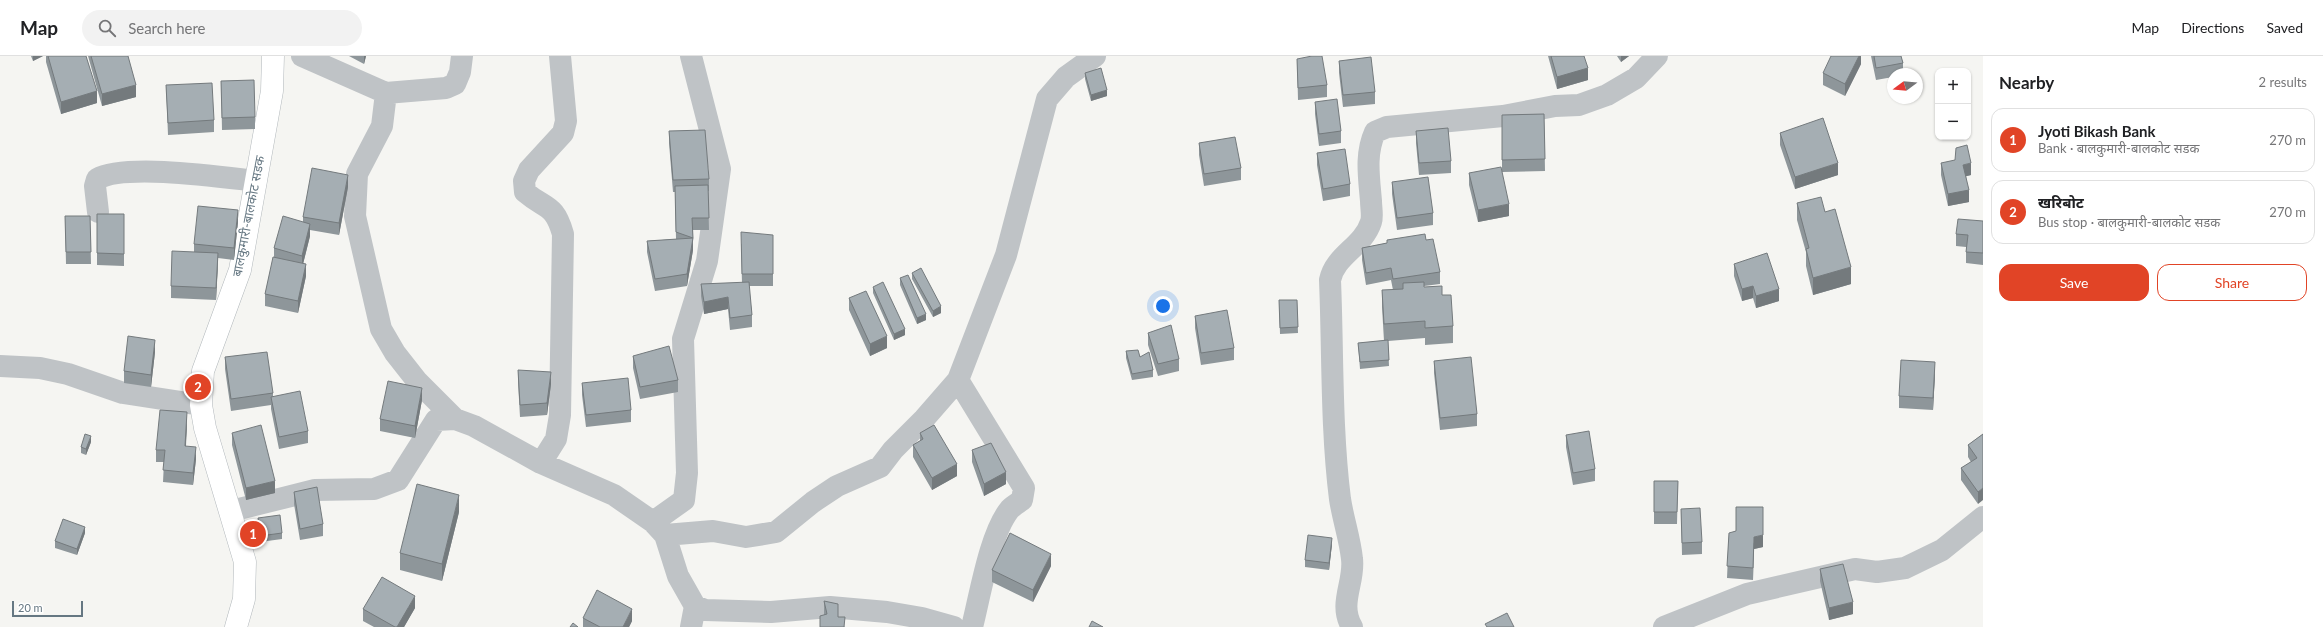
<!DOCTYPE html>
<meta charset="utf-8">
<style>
:root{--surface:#fff;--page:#f2f2f2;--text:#202124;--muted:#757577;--line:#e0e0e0;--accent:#e14426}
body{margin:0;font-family:Lato,"Noto Sans Devanagari",sans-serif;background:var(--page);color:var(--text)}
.controls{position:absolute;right:12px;top:12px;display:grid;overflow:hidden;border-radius:8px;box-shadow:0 1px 3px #0004}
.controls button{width:36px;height:36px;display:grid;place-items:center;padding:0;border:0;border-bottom:1px solid var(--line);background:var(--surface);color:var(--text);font:20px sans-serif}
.compass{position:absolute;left:1887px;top:12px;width:36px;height:36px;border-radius:50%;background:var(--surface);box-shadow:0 1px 3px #0004;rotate:254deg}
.scale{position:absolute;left:12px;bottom:10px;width:71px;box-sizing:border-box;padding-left:4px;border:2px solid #657782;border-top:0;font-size:11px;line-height:14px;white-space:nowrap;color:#657782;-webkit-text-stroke:3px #fff;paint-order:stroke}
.you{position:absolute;left:1163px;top:250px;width:14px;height:14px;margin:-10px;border:3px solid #fff;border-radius:50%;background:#1a73e8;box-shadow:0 0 0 6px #1a73e833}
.badge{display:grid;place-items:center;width:26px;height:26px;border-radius:50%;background:var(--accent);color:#fff;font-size:13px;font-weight:700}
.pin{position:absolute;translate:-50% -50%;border:2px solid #fff;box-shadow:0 1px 4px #0006}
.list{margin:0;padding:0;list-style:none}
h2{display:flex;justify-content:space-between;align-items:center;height:52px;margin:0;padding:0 16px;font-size:17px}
h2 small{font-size:13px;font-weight:400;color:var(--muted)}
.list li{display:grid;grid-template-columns:26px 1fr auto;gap:12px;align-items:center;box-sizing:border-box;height:64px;margin:0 8px 8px;padding:0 8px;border:1px solid var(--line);border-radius:12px}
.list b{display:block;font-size:15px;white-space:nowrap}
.list p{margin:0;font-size:13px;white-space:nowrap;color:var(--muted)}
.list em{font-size:13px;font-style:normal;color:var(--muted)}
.actions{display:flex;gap:8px;padding:12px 16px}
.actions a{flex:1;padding:9px 0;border:1px solid var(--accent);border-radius:12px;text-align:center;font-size:14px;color:var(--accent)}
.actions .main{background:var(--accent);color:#fff}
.icon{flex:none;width:22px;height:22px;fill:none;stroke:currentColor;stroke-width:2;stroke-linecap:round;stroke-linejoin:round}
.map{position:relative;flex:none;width:1983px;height:571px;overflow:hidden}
header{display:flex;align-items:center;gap:24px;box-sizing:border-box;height:56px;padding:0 20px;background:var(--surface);border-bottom:1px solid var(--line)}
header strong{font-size:19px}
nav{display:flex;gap:22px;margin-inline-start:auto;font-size:14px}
.search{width:280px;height:36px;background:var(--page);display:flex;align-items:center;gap:10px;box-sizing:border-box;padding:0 14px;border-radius:22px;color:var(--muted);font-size:15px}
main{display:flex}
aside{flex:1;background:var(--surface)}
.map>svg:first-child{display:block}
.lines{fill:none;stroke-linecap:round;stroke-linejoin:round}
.secondary-casing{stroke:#b1b7bb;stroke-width:23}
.street{stroke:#bfc3c6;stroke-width:22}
.secondary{stroke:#fff;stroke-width:22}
.wall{fill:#8e969a}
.shaded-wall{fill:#747a7d}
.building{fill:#a5aeb3;stroke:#747a7d}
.labels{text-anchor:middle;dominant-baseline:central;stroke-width:4;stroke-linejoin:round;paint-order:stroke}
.street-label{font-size:13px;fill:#657782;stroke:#fff}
</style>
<header>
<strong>Map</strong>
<div class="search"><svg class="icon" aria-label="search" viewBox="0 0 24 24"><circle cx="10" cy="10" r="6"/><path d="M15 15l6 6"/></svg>Search here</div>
<nav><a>Map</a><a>Directions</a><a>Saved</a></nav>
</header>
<main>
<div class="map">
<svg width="1983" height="571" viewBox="0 0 1983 571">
<rect width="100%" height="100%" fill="#f5f5f2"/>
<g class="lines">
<defs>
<path id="secondary" d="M236,571L244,543L245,506L205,372L201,349L203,315L240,214L272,35L273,0"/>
</defs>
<use href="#secondary" class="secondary-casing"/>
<path class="street" d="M302,0L386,37L382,70L357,118L355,160L381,273L395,297L417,325L455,363
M386,37L446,32L455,28L460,16L462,0
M98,156L95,130L97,123C125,107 221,121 256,125
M0,310L40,312L68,318L123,337L201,349
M958,324L1024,432L1022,444C1018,447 1013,450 1010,453C990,477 980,540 972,571
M541,407L556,383L560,359L563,178C554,147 546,154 525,136L524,125L529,114L563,77L566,65L560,0
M231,455L315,434L374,433L398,424L436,364L455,363L474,370L541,407L614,439L653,466L665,479L678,520L695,550L705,554L771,556L830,551L887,556L922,562L954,571
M653,466L684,444L687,417L683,283L707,205L720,113L691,0
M665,479L713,475L746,481L776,476L813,446L837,430L880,411L893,394L924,363L958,324L1006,199L1047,43L1066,21L1095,0
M691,571L695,550
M1352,571C1338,548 1355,526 1352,503C1350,483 1343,463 1340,443C1331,372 1333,296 1330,224C1335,199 1363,191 1371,166C1373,160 1371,152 1371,145C1369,121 1365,98 1375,76L1387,71L1503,60L1555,50L1579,49L1607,39L1636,22L1657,0
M1664,571L1747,538L1855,513L1877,516L1905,512L1942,494L1983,461"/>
<use href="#secondary" class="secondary"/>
</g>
<path class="wall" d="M31,0H43L33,5Z
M46,0H86L97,47L61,58L46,6Z
M88,0H128L136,41L102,50Z
M349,0H366L364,8Z
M1548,0H1584L1588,24L1557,33Z
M1617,0H1629L1621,6Z
M1861,0V8L1845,40L1823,29V17Z
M1871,0H1901L1903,7V18H1893V21L1876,24Z
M1297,3L1327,29V41L1298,44Z
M1339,5L1375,36V48L1343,51L1339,17Z
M1085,17L1107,40L1091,45L1085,23Z
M221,25L255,61V73L222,74Z
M166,29L214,64V76L168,79Z
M1315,46L1341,75V87L1319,90L1315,58Z
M1544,58L1545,115L1502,116V59Z
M669,75L709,123V135H708L709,174H693V194L687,230L655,235L647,196V185L676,183L675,136H673L669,87Z
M1416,75L1451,105V117L1419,119L1416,87Z
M1780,77L1838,119L1795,133L1780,89Z
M1199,87L1241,112V124L1204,130L1199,99Z
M1317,97L1350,128V140L1323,145L1317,109Z
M1941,107L1971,119L1966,120L1969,146L1948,150L1941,119Z
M1469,117L1509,160L1478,166L1469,129Z
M1392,126L1433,157V169L1397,174L1392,138Z
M348,131L339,179L310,174V180L303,208L306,220L298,257L265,250V238L274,201V192L303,166V161Z
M1797,147L1825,156L1851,228L1813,239L1806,210V196L1797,164Z
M97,158H124V210L97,209Z
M65,160H90L91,208H66Z
M1983,165V209L1966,207V191L1956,190V178Z
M238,166L234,204L218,202L216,244L171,242V230L194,196V188Z
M773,179V230H749L752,259V271L730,274L728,253L704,258L701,240V228L742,227L741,188Z
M1387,184H1426L1440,216V228L1424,230V231L1442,239L1453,270V287L1425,289V282L1388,285L1389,310L1360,313L1358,287L1384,285L1382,251V234H1393L1391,224L1366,229L1362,204V192L1387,187Z
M1734,208L1779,245L1756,252L1753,242L1742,245L1734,220Z
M912,217L941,257L933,261L912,223Z
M900,222L926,264L917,268L900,229Z
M873,231L905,279L894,284L873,237Z
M849,242L887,292L870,300L849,254Z
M1279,244H1297L1298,277L1280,278Z
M1195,260L1234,292V304L1201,309L1195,272Z
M1148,277L1179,303V315L1158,320L1148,289Z
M1126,295L1140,301L1153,314V321L1132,324L1126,302Z
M155,296L151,331L124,327V315Z
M633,300L678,324V336L640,343L633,312Z
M225,301L273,337V340L308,375V387L279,393L271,353V349L231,355L225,313Z
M1434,305L1477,358V370L1440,374L1434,317Z
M518,314L551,328L547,359L520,361L518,326Z
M1935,318L1933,354L1899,352V340Z
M582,327L631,354V366L586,371L582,339Z
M422,344L415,382L380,375V363Z
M187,368L186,390L196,403L193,429L163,426L164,406H156V394Z
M232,377L275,437L246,444L232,389Z
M920,377L957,420L932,434L913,401V389L920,385Z
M1983,378L1978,448L1961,424V412L1971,406L1968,401V389Z
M1566,379L1595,413V425L1573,429L1566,391Z
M91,386L86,399L81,397V391Z
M972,394L1006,428L984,440L972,406Z
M1654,425H1678L1677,468H1654Z
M294,436L323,468V480L300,484L294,448Z
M1681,453L1702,486V498L1682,499Z
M459,456L442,525L400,514V497Z
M258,462L282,477V483L260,486L258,468Z
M85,477L77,499L55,492V485Z
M1729,477L1763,491L1754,493L1753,524L1727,522Z
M1332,488L1329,514L1305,511V504Z
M1051,510L1033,546L992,526V514Z
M1820,513L1853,558L1829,564L1820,525Z
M824,545L838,561L845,571L824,559Z
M415,552L404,571H374L363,565V553Z
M583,562L632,565L629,571H583Z"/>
<path class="shaded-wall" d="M33,0H43L33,5Z
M364,0H366L364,8Z
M1621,0H1629L1621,6Z
M1859,0H1861V8L1845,40V28Z
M1588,12V24L1557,33V21Z
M136,29V41L102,50V38Z
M1107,34V40L1091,45V39Z
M97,35V47L61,58V46Z
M1838,107V119L1795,133V121Z
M1971,107V119L1963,121V109Z
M348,119V131L339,179V167Z
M1969,134V146L1948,150V138Z
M1509,148V160L1478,166V154Z
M238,154V166L234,204V192Z
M310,168V180L302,212V200Z
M693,182V194L687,230V218Z
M218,197V209L216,244V232Z
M306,208V220L298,257V245Z
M1851,211V228L1813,239V222Z
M1753,230V242L1742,245V233Z
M1779,233V245L1756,252V240Z
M728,241V253L704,258V246Z
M941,250V257L933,261V255Z
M926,258V264L917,268V262Z
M905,273V279L894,284V278Z
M887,280V292L870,300V288Z
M155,284V296L151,331V319Z
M1935,306V318L1933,354V342Z
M551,316V328L547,359V347Z
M422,332V344L415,382V370Z
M187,356V368L185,402V390Z
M91,380V386L86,399V393Z
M196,391V403L193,429V417Z
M957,408V420L932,434V422Z
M1006,416V428L984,440V428Z
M275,425V437L246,444V432Z
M1983,432V444L1978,448V436Z
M459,439V456L442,525V508Z
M85,471V477L77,499V493Z
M1763,479V491L1754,493L1753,524L1754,481Z
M1332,482V488L1329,514V507Z
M1051,498V510L1033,546V534Z
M415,540V552L404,571H397Z
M1853,546V558L1829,564V552Z
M632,553V565L629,571H623Z"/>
<path class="building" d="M48,0H86L97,35L61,46Z
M91,0H128L136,29L102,38Z
M1312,0H1322L1327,29L1298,32L1297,3Z
M1551,0H1584L1588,12L1557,21Z
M1831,0H1859L1845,28L1823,17Z
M1874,0H1901L1903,7L1876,12Z
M1371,1L1375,36L1343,39L1339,5Z
M1101,12L1107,34L1091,39L1085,17Z
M254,24L255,61L222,62L221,25Z
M212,27L214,64L168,67L166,29Z
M1337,43L1341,75L1319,78L1315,46Z
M1544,58L1545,103L1502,104V59Z
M1823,62L1838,107L1795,121L1780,77Z
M1448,72L1451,105L1419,107L1416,75Z
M705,74L709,123L673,124L669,75Z
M1235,81L1241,112L1204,118L1199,87Z
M1967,89L1971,107L1963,109L1969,134L1948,138L1941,107L1955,104L1956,92Z
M1345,93L1350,128L1323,133L1317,97Z
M1501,111L1509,148L1478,154L1469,117Z
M312,112L348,119L339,167L303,161Z
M1428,121L1433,157L1397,162L1392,126Z
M708,129L709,162H692L693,182L676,176L675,130Z
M1821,141L1825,156L1835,153L1851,211L1813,222L1806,193L1809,192L1797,147Z
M198,150L238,154L234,192L194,188Z
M97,158H124V198L97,197Z
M65,160H90L91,196H66Z
M283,160L310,168L302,200L274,192Z
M1958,163L1983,165V197L1966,196L1968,179L1956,178Z
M741,176L773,179V218H742Z
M1425,178L1426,184L1433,183L1440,216L1393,223L1391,212L1366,217L1362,192L1387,187V184Z
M693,182L687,218L655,223L647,185Z
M172,195L218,197L216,232L171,230Z
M1767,197L1779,233L1756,240L1753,230L1742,233L1734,208Z
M273,201L306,208L298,245L265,238Z
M921,212L941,250L933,255L912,217Z
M908,219L926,258L917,262L900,222Z
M749,226L752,259L730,262L728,241L704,246L701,228Z
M883,226L905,273L894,278L873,231Z
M1424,226V231L1442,230V239H1451L1453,270L1425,272V265L1384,268L1382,234L1403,233V227Z
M866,235L887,280L870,288L849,242Z
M1279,244H1297L1298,271L1280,272Z
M1227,254L1234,292L1201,297L1195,260Z
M1171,269L1179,303L1158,308L1148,277Z
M128,280L155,284L151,319L124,315Z
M1388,284L1389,304L1360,306L1358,287Z
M669,290L678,324L640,331L633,300Z
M1138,294L1140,301L1149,296L1153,314L1132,318L1126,295Z
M267,296L273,337L231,343L225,301Z
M1471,301L1477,358L1440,362L1434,305Z
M1901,304L1935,306L1933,342L1899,340Z
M518,314L551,316L547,347L520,349Z
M628,322L631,354L586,359L582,327Z
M388,325L422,332L415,370L380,363Z
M300,335L308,375L279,381L271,341Z
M160,354L187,356L185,390L196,391L193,417L163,414L165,394H156Z
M261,369L275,425L246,432L232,377Z
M934,369L957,408L932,422L913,389L923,383L920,377Z
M1589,375L1595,413L1573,417L1566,379Z
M85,378L91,380L86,393L81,391Z
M1983,378V432L1978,436L1961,412L1977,402L1968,389Z
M991,387L1006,416L984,428L972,394Z
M1654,425H1678L1677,456H1654Z
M417,428L459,439L442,508L400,497Z
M317,431L323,468L300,473L294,436Z
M1736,451H1763V479L1754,481L1753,512L1727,510L1729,477L1736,475Z
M1700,452L1702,486L1682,487L1681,453Z
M280,459L282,477L260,480L258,462Z
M63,463L85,471L77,493L55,485Z
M1010,477L1051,498L1033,534L992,514Z
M1308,479L1332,482L1329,507L1305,504Z
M1843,508L1853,546L1829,552L1820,513Z
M382,521L415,540L397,571H395L363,553Z
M597,534L632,553L623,571H600L583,562Z
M824,545L838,548V561H845L844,571H820V560L827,558Z
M1507,557L1514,571H1487L1485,568Z
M1092,565L1103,571H1089Z
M573,567L578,571H570Z"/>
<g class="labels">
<g class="street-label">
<text transform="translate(248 160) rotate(-79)">बालकुमारी-बालकोट सडक</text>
</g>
</g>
</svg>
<div class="controls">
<button>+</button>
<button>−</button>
</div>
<svg class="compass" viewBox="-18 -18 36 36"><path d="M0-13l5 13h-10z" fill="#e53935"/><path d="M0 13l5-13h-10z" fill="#757577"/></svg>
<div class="scale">20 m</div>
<div class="you"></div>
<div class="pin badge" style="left:253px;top:478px">1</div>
<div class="pin badge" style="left:198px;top:331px">2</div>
</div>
<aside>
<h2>Nearby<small>2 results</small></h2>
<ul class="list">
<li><span class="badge">1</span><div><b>Jyoti Bikash Bank</b><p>Bank · बालकुमारी-बालकोट सडक</p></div><em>270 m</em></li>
<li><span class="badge">2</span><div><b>खरिबोट</b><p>Bus stop · बालकुमारी-बालकोट सडक</p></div><em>270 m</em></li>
</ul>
<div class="actions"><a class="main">Save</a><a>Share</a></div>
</aside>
</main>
